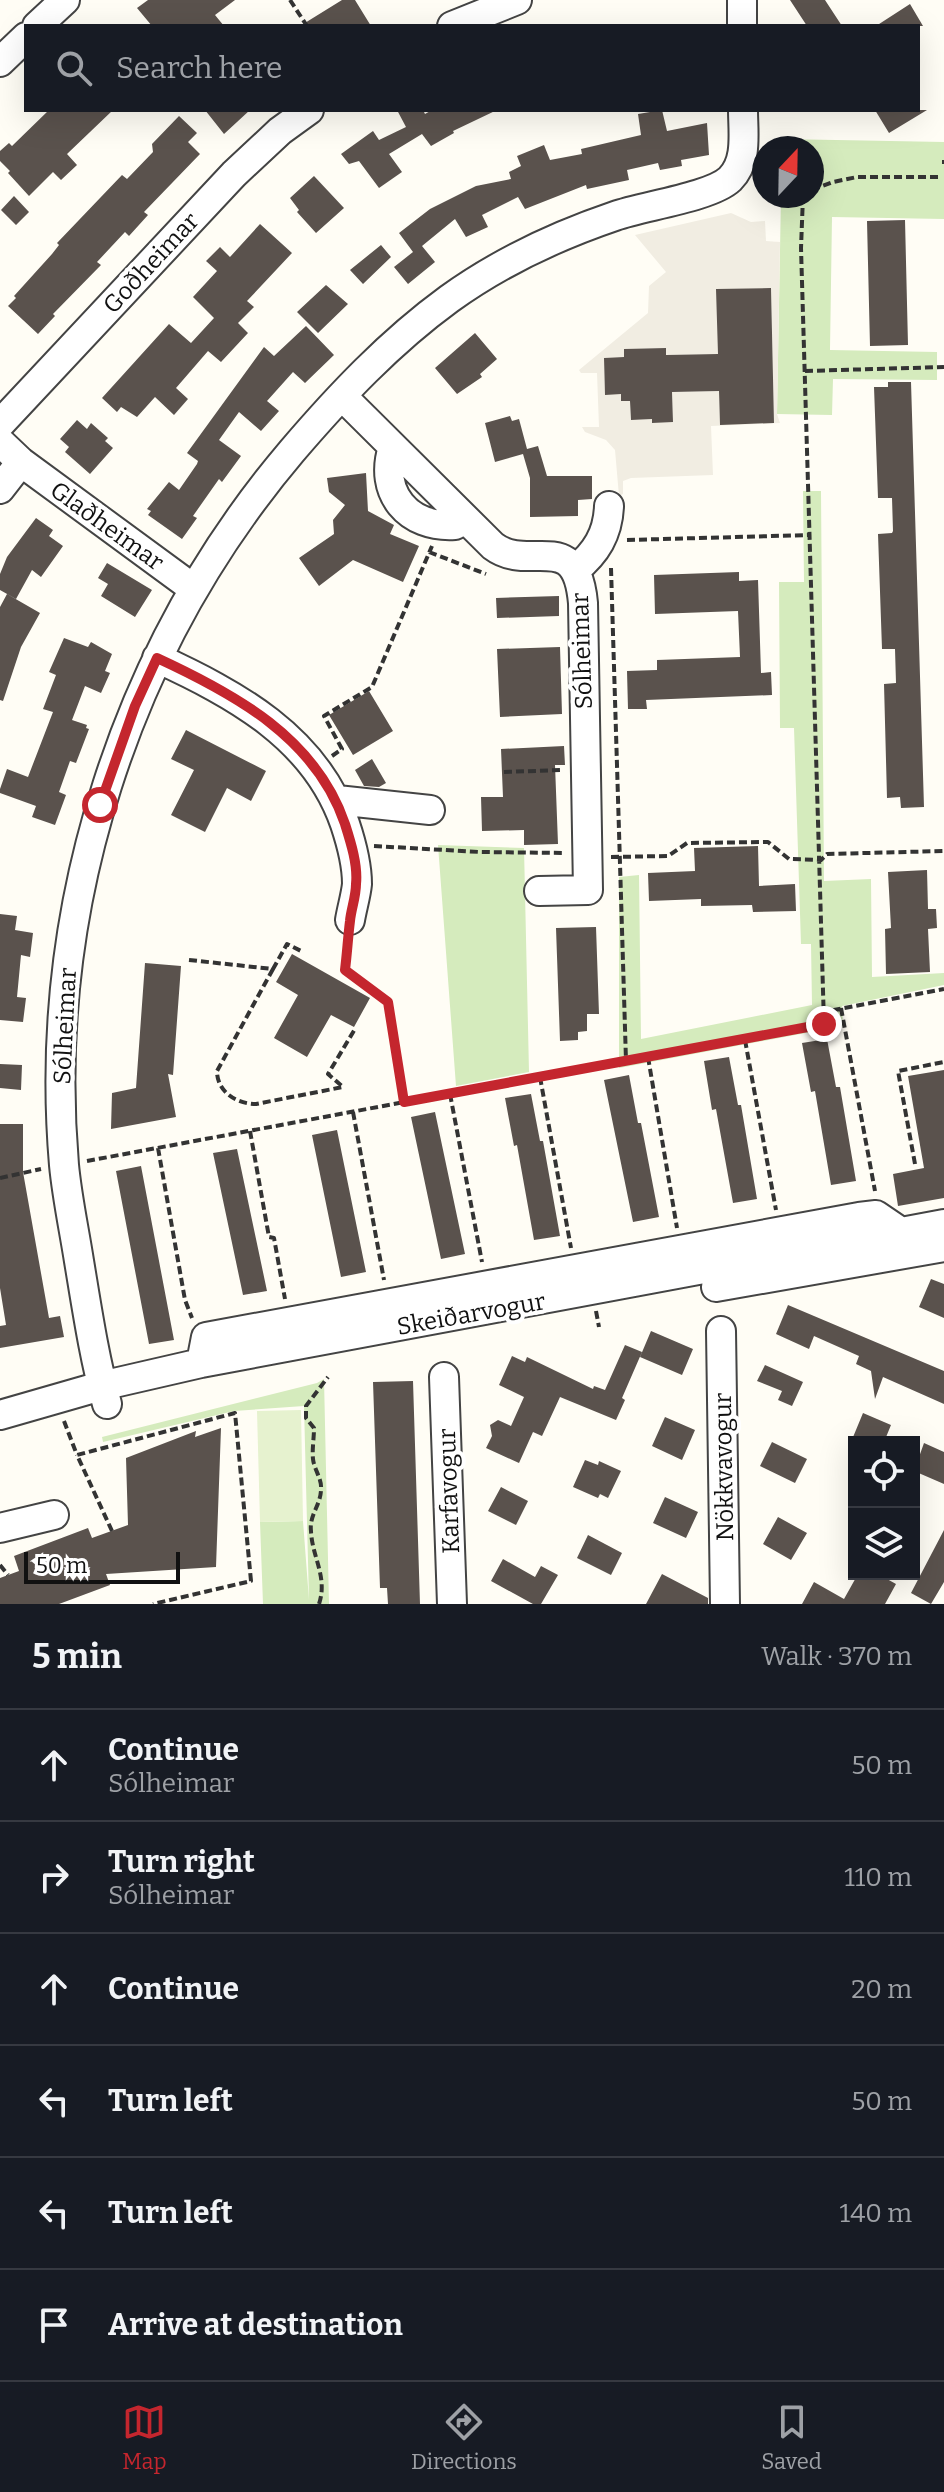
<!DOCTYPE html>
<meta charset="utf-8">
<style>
:root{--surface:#171b24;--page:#20242c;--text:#f1f3f6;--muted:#9ea1a6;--line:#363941;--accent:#c4262e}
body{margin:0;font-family:Bitter,serif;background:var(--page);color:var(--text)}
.controls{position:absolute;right:24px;bottom:24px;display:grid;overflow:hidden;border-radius:0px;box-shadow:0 8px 32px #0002}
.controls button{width:72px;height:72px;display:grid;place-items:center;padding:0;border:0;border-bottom:2px solid var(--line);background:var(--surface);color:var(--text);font:40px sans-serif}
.compass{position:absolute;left:752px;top:136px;width:72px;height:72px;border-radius:50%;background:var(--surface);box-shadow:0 8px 32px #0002;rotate:22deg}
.scale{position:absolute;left:24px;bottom:20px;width:156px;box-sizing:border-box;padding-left:8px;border:4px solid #111;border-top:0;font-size:22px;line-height:28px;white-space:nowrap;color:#111;-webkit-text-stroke:6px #fff;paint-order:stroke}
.stop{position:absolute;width:24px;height:24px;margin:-18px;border:6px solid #c4262e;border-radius:50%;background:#fff}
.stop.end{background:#c4262e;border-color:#fff;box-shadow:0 2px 8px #0008}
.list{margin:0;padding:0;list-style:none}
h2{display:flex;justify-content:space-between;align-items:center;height:104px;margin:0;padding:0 32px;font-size:34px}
h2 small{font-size:26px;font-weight:400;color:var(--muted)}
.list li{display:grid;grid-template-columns:52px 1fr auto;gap:24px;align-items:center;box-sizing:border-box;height:112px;padding:0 32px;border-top:2px solid var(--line)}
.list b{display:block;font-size:30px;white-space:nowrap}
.list p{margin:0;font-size:26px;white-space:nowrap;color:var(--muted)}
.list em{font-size:26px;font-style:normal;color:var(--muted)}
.icon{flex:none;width:44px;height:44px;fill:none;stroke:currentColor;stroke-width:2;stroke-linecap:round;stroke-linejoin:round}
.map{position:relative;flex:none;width:944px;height:1604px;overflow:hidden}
.search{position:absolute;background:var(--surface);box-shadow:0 8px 32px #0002;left:24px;right:24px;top:24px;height:88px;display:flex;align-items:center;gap:20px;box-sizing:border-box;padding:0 28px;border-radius:0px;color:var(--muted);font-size:30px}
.sheet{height:776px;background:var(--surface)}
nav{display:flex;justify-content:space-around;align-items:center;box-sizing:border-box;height:112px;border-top:2px solid var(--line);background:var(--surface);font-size:22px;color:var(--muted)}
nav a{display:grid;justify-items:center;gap:4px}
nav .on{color:var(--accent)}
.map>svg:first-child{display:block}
.green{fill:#d5ebbd}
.pitch{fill:#e6f2cf}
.plaza{fill:#f1ede2;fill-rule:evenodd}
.building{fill:#5a524d}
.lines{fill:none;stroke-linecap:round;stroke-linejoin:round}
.minor-casing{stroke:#444;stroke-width:32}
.path{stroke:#333;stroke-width:4;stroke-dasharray:8 4;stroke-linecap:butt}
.minor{stroke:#fff;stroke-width:28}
.route{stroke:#c4262e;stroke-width:10}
.labels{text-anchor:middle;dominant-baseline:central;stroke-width:8;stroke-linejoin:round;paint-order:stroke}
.street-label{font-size:24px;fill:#111;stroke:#fff}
</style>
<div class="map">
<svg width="944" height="1604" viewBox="0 0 944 1604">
<rect width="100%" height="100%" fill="#fffdf5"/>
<path class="green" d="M782,139L944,142V219L832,217L830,350L937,352V380L833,379L832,415L777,414L781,196H812V148H782Z
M803,491H821L824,881L871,879L872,977L944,973V985L842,1006L843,1026L619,1068V877L639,875L641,1039L812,1005L811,944H801L794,728H780L779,582H804Z
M438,845L524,848L529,1072L456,1086Z
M324,1379L329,1604H263L260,1522L303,1521L309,1600L304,1406L234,1411L103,1442L102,1437L317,1383Z"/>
<path class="pitch" d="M301,1410L303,1521L260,1522L257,1411Z"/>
<path class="plaza" d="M731,213L751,222L765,221L766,241L780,242L777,414L780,423L711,426L713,475L631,478L623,481V494L619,496L615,450L606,440L585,432L582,427H599L597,373H581L579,370L648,313L649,286L666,272L635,235ZM771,288L774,423L720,424L719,391L672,392L673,421L652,423V419L631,420L630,401H621V394H605L604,358L624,357V349L666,348V355L718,354Z"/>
<path class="building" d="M148,0H235L215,15L224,26H152L137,8Z
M342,0H355L371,26H300Z
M790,0H825L842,26H807Z
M910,4L923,26H876Z
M49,110H113L67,154L77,165L61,180L53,172L29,196L8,173L10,171L0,161V151L9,143L12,146Z
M205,110H250L224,134Z
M397,110H423L425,114L432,110H497L453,131L454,133L431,146L422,134L389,154L402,172L379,188L359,161L349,164L341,154L373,131L379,140L406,127Z
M662,110L667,131L707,123L709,155L681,160L682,166L660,170L658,163L627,170L629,180L587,189L586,185L525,209L518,197L482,215L488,227L466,237L455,219L422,246L435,262L408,284L394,267L413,252L399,233L430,209L476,186L511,179L509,172L521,166L517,156L544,145L550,160L582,154L581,149L641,135L638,114Z
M875,110H927L889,133Z
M179,116L197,133L188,142L200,154L144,212L148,215L129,236L125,232L97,262L101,265L53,314L55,316L38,334L8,306L16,298L14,296L52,254L59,245L57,243L122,175L127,179L153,152L152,144Z
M314,176L344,208L316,233L297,212L299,210L290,198Z
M14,196L29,212L16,225L1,210Z
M905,220L908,345L870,346L867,221Z
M260,224L292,253L247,301L254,307L238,323L248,333L221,362L208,351L176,388L188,399L174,415L155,397L137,417L121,407L117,412L102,398L169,324L191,343L214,318L193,297L217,271L206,261L220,247L230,257Z
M381,245L391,257L363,284L350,270Z
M326,285L348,304L318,333L297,312Z
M771,288L774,423L720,425L719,391L672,392L673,422L652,423V419L631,420L630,401H621V394L605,395L604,358L624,357V349L666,348V355L718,354L716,289Z
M306,326L334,355L305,383L293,372L267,401L279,411L261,431L239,412L219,440L241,456L222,482L219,479L193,516L197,518L182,539L148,515L151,511L147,509L169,482L179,490L197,464L198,461L187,453L264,347L274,356Z
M475,333L497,359L480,374L482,377L457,394L435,368Z
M888,382H911L924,807L901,808L900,797L887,798L884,684L896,683L895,649H882L878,534L892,533L893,531L892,498H878L874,387H888Z
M510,416L512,421L519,419L527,449L538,446L547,476H592V499L578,500V516L530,517V478L523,454L495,462L485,423Z
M77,420L87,429L91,423L108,438L105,441L113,448L90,474L65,452L69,447L60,439Z
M366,473L368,511L394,525L390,534L419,546L403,582L353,560L319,586L299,558L334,534L333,520L345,505L329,492L327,478Z
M36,518L53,530L49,536L63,546L41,577L32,570L16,599L0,590V574L7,557Z
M107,563L152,590L135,617L101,596L108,584L98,578Z
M739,572V581L758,580L761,673L771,672L772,695L646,700L647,709H628L627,671L657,670V660L740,657L738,611L655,614L654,575Z
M7,594L40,613L21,647L3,701L0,700V607Z
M559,596V616L497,618L496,598Z
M64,638L88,647L91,642L112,654L105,671L110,673L101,693L85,686L72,720L87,725L86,728L89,729L76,763L70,761L59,792L66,795L55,825L32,817L36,806L0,793V789L7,769L28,777L53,712L43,709L56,675L49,672Z
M560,647L562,714L500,717L497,649Z
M369,691L393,731L353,755L329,715Z
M186,730L266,771L251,801L227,788L205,832L171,815L194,770L171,759Z
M564,746L565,765H555L558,844L524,845V830L482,831L481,797H503L501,749Z
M372,759L386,783L379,787L364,786L355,770Z
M758,846L759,886L795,884L796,911L753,912L752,905L701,906V899L649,901L648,873L695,871L694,848Z
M927,870L928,909H936L937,928L928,929L930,972L886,974L885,929L891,928L888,872Z
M0,914L17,916L15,930L33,933L30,957L21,955L17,997L26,998L23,1022L0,1020Z
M596,927L599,1014H587V1031L578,1032V1040L560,1041L556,928Z
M292,954L370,998L354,1027L331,1015L307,1057L274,1038L298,995L276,982Z
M145,963L181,966L173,1075L168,1074L176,1117L111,1129L112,1093L136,1088Z
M827,1039L836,1087H840L856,1181L831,1185L815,1091L811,1092L802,1043Z
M729,1057L738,1105H741L757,1199L733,1203L716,1109L712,1110L704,1061Z
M0,1064L22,1065L21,1090L0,1088Z
M944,1070V1198L898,1206L893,1174L924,1168L908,1076Z
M629,1075L638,1123H641L659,1217L633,1222L604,1080Z
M531,1094L540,1141H543L560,1236L534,1240L517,1145L514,1146L505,1098Z
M435,1112L465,1254L441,1259L411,1117Z
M0,1124H23V1172L49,1318L60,1316L64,1337L0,1348V1326L6,1325L0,1288Z
M337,1130L366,1272L341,1277L312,1135Z
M237,1149L267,1291L243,1295L213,1153Z
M141,1166L174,1340L149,1344L116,1171Z
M931,1279L944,1284V1318L919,1307Z
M788,1305L944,1371V1404L883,1377L875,1399L871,1371L856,1364L859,1356L814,1336L809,1349L776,1334Z
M651,1331L693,1349L682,1375L640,1357Z
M625,1345L642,1352L622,1398L625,1400L616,1420L560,1397L542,1436L533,1432L519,1463L486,1448L492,1436L490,1425L498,1420L511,1426L524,1397L499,1385L512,1356L525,1362L527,1357L593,1389L594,1386L605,1390Z
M765,1365L803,1382L792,1406L778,1400L782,1391L757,1381Z
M413,1381L420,1604H388L387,1588H380L373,1382Z
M863,1413L891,1425L884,1442H851Z
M665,1417L695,1430L682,1460L652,1446Z
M221,1428L216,1567L106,1574L110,1585L59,1604H0V1578L19,1571L14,1556L88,1528L92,1538L128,1525L126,1458L196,1431L195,1437Z
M772,1442L807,1459L795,1483L760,1466Z
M924,1443L944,1452V1484L914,1471Z
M585,1460L598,1465L599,1461L621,1471L608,1498L600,1494L598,1498L573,1487Z
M501,1487L528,1501L516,1525L488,1511Z
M665,1497L698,1512L686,1538L653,1523Z
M778,1517L807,1533L791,1560L763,1544Z
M944,1530V1582L931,1604L911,1593Z
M588,1535L622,1553L611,1575L577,1558Z
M503,1559L535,1577L541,1566L558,1575L541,1604H533L491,1581Z
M662,1574L708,1598V1604H646Z
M858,1574H878L896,1584L885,1604H802L814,1582L844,1599Z"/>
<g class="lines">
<defs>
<path id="minor" d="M742,0V26
M37,26L65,0
M452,26L517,0
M0,62L26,37
M342,396L493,546C530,574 576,526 583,603L588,890L539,891
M0,424L234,174L280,131L309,110
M0,442L21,462L194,589
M393,447C378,493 408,528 455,525
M0,489L21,462
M575,570C596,553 608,534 609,506
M157,658C235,694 315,737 345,824C351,842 357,864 357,884C356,895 352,908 350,920
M337,800L430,810
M716,1287L944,1247
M721,1331L725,1604
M201,1363L206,1337L859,1217L876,1215L901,1232
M444,1377L452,1604
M107,1404C94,1357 87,1309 79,1261C74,1229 67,1197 64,1165C42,908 125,648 292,451C339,396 390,342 449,299C499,263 556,236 615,216C643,206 711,197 730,179C748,161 743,133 743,110
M0,1415L101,1386L201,1363L944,1224
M0,1528L54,1515"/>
</defs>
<use href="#minor" class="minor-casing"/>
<path class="path" d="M290,0L307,26
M942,162H944
M812,190L833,182L857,177H942
M803,196L801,248L824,1024
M805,371L944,367
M627,540L810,535
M429,552L486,574
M611,568L626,1061
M332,756L342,749L324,716L372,687L432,546
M504,772L562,770
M374,846L480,852L565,853
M611,857L668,856L687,843L768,842L789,859L821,860L827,854L944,851
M348,944L345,970L388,1002L404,1102
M189,960L273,969L287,944L301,951
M273,969L217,1071C217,1092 237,1104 256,1104L343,1087L328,1074L355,1029
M841,1008L875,1191
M745,1040L776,1210
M648,1057L677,1228
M540,1077L571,1248
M450,1094L482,1262
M353,1112L384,1280
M250,1131L269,1237L274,1238L285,1299
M158,1148L185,1300L192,1318
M87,1161L830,1023L834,1010L944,989
M915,1164L898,1071L944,1062
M0,1178L41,1169
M596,1311L599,1327
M64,1421L77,1455
M112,1531L77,1455L235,1413L251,1581L153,1604
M0,1565L8,1575
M319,1604C328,1577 312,1557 311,1531C309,1515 321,1505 321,1489C322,1479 314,1469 313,1459C312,1449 314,1438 314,1428L306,1418V1406L328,1377"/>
<use href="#minor" class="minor"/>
</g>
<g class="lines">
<path class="route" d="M100,805L135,706L157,658C235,694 316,738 345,824C351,843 358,865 356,884C356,897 351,909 350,921C348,937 347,954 345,970L388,1002L404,1102L824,1024"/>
</g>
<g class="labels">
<g class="street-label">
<text transform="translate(151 263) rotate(-47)">Goðheimar</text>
<text transform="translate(107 526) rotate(36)">Glaðheimar</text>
<text transform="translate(582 651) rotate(-92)">Sólheimar</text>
<text transform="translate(65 1026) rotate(-87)">Sólheimar</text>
<text transform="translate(471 1314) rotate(-10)">Skeiðarvogur</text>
<text transform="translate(724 1467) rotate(-91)">Nökkvavogur</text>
<text transform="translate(449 1491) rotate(-92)">Karfavogur</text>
</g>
</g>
</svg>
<div class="controls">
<button><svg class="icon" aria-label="locate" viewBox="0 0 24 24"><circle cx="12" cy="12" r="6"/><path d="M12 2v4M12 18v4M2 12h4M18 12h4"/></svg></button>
<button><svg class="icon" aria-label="layers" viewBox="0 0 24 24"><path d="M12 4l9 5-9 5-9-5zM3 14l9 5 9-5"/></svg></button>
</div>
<svg class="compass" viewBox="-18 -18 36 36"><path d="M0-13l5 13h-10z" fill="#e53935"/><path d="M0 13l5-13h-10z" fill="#9ea1a6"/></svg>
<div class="scale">50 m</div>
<div class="stop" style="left:100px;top:805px"></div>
<div class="stop end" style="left:824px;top:1024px"></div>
<div class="search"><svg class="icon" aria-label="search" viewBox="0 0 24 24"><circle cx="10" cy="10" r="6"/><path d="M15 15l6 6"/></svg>Search here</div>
</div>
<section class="sheet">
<h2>5 min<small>Walk · 370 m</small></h2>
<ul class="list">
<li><svg class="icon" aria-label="ahead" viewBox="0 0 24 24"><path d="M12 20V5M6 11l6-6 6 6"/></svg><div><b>Continue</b><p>Sólheimar</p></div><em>50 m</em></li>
<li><svg class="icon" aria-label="right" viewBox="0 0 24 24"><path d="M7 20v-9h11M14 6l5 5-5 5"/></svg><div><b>Turn right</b><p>Sólheimar</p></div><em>110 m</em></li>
<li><svg class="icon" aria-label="ahead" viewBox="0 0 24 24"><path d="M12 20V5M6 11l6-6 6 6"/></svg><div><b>Continue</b></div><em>20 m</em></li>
<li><svg class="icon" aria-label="left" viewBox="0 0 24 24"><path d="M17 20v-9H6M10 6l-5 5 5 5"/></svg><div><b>Turn left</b></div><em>50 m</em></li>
<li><svg class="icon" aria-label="left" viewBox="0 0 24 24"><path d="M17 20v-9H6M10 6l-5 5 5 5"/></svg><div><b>Turn left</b></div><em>140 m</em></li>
<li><svg class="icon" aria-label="arrive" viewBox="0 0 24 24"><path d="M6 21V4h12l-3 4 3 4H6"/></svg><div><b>Arrive at destination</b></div></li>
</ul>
</section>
<nav>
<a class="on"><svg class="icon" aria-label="map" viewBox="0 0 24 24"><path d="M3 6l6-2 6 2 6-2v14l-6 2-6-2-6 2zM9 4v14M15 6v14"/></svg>Map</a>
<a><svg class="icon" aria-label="directions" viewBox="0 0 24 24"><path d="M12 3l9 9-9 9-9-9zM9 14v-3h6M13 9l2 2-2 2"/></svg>Directions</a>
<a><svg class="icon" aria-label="saved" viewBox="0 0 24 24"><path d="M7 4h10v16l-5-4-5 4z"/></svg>Saved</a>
</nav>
